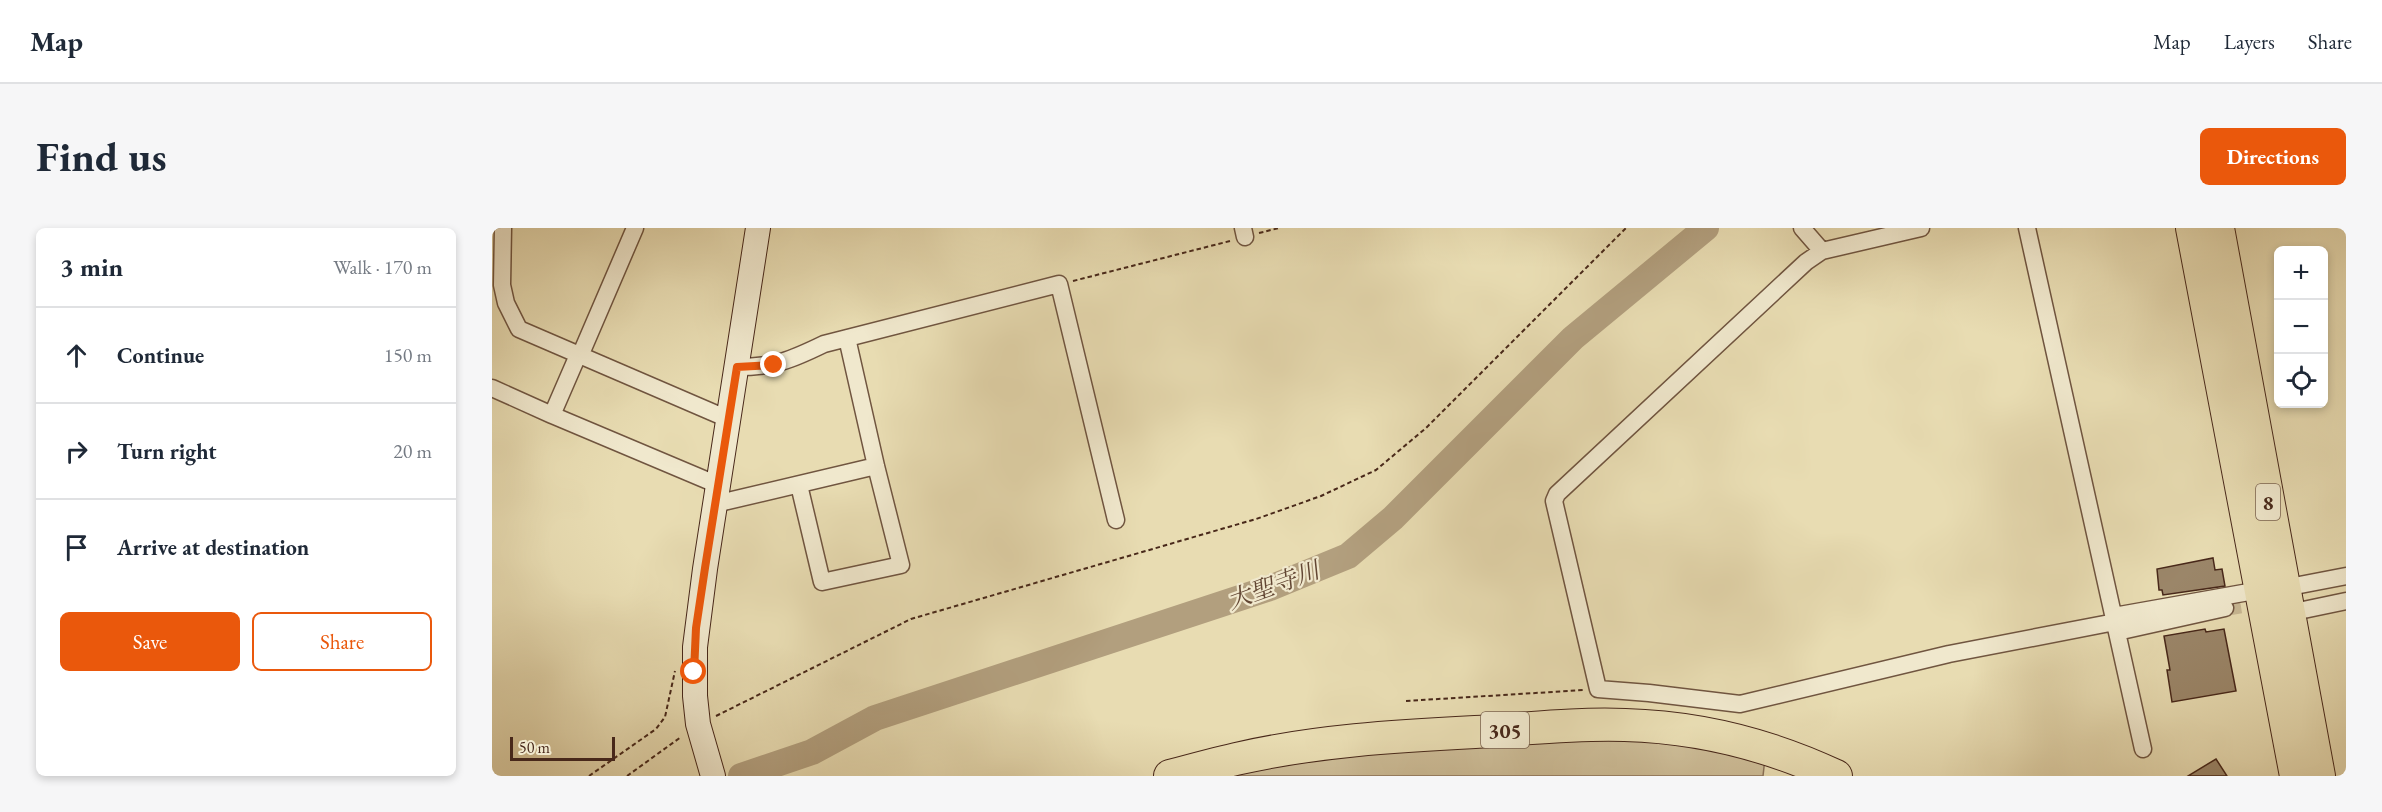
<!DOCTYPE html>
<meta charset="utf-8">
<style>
:root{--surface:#fff;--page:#f6f6f7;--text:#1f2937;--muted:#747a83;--line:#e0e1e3;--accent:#ea580c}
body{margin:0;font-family:"EB Garamond","Noto Serif JP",serif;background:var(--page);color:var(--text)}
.controls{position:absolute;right:18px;top:18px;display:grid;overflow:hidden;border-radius:9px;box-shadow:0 3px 9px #0003}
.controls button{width:54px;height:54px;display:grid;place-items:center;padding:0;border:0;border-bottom:2px solid var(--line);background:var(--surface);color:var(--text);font:30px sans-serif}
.scale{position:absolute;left:18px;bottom:15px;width:105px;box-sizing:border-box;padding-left:6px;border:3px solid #48281a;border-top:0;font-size:16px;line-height:21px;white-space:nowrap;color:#48281a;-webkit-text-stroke:4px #f0e8cd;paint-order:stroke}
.stop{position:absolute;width:18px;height:18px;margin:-14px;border:4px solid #ea580c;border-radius:50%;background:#fff}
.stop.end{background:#ea580c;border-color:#fff;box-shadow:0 2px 6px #0008}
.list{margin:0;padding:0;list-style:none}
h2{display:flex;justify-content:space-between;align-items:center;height:78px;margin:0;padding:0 24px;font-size:26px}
h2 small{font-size:20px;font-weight:400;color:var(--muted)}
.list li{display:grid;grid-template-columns:39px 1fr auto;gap:18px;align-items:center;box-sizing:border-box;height:96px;padding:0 24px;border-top:2px solid var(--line)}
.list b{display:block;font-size:22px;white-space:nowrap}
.list em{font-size:20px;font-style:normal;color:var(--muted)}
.actions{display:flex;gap:12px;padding:18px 24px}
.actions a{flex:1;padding:14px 0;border:2px solid var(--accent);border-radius:9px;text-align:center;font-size:21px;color:var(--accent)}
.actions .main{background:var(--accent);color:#fff}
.icon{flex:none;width:33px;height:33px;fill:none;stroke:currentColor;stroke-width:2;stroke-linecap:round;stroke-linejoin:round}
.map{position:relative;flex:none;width:1854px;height:548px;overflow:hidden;border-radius:9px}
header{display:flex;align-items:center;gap:36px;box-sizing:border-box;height:84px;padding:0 30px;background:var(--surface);border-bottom:2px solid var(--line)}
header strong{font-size:28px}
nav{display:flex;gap:33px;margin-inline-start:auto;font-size:21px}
.intro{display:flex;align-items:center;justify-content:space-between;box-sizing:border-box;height:144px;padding:0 36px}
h1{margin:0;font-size:42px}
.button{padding:15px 27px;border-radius:9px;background:var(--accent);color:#fff;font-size:21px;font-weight:700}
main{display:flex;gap:36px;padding:0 36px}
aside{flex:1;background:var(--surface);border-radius:9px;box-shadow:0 3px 9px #0003}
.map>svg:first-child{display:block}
.green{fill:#cdbd98;stroke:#8a7259;stroke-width:1.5}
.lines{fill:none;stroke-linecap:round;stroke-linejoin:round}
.river{stroke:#b29f7e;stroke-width:26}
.building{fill:#9b8669;stroke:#48281a;stroke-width:1.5}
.street-tunnel{stroke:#c8b894;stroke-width:16;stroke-dasharray:16 8;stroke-linecap:butt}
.street-casing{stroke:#705540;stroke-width:19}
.secondary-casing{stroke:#48281a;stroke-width:26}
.highway-casing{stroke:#48281a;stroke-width:34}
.path{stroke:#48281a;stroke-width:2;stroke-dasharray:4.5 3;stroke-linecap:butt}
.street{stroke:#f0e8cd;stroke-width:16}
.secondary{stroke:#f0e8cd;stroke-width:24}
.highway{stroke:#e8dcb2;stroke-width:32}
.route{stroke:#ea580c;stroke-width:8}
.labels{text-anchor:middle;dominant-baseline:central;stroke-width:4.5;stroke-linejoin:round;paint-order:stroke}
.shield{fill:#f0e8cd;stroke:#7a6250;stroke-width:1.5}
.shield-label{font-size:21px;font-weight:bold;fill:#48281a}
.water-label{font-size:24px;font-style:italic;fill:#624633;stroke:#f0e8cd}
</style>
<header>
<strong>Map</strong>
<nav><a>Map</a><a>Layers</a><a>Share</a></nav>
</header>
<div class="intro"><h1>Find us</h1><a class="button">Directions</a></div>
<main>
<aside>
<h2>3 min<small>Walk · 170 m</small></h2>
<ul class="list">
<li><svg class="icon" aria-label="ahead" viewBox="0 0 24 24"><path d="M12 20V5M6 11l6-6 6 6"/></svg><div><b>Continue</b></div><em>150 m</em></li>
<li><svg class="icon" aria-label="right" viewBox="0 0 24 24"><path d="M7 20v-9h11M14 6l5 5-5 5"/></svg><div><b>Turn right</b></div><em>20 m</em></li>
<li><svg class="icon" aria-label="arrive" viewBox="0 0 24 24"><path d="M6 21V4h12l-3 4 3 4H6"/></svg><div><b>Arrive at destination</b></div></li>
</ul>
<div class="actions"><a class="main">Save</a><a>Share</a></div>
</aside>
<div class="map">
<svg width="1854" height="548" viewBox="0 0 1854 548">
<rect width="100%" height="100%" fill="#e8dcb2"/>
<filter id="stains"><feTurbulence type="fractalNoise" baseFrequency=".00333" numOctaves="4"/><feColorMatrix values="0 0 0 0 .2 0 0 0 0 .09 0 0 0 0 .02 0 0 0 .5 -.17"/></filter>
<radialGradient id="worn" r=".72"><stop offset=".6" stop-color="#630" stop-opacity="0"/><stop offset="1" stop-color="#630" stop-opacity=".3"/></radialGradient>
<path class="green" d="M1093,502L1273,530L1271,548H692L697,546Z"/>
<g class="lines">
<path class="river" d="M249,548L320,524L383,490L778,360L856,328L901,290L1081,110L1214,0"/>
</g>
<path class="building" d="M1721,330L1723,342L1730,341L1733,358L1671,367L1670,362H1667L1665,341Z
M1713,401L1714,404L1732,401L1744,463L1680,474L1675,442H1678L1672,408Z
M1724,531L1735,548H1696Z"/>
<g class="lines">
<path class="street-tunnel" d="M1733,380L1776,373"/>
<defs>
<path id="street" d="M11,0L10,57L14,75L27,101L236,191
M751,0L753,9
M1310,0L1330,23
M1429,0L1330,23L1314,34L1065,266L1062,273L1106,461L1157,465L1248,476L1457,426L1623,394
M1535,0L1651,521
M88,128L143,0
M245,139C283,139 299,132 332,116L567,56L624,292
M0,160L60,187L86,127
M60,187L226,257
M307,257L330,354L409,337L384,238L355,110
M223,276L384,238
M1792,360L1854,348
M1797,385L1854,373
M1622,388L1768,362
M1625,404L1733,380"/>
<path id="secondary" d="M221,548L206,496L203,468V419L213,341L266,0"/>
<path id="highway" d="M1700,0L1804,548
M1726,0L1827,548
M678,548C700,542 722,536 744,531C822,513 904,508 983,504C1033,501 1084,495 1133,497C1206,499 1278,517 1344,548"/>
</defs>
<use href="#street" class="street-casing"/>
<use href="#secondary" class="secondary-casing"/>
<use href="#highway" class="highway-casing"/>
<path class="path" d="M767,5L787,0
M581,53L738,13
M914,473L1092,462
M224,488L419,391L764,291L829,268L884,242L934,200L1134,0
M97,548L164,501L173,489L183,443
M135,548L189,509"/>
<use href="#street" class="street"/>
<use href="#secondary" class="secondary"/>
<use href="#highway" class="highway"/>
</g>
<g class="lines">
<path class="route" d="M202,444L204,400L213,340L245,139L282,137"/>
</g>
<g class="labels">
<g class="shield">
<rect x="1764" y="256" width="24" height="36" rx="4.5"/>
<rect x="989" y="484" width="48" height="36" rx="4.5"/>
</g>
<g class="shield-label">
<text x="1776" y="274">8</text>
<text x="1013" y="502">305</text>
</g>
<g class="water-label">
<text transform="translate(781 357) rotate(-20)">大聖寺川</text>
</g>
</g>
<rect width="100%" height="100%" filter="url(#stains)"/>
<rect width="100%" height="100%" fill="url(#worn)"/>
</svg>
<div class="controls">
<button>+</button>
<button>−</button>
<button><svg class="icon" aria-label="locate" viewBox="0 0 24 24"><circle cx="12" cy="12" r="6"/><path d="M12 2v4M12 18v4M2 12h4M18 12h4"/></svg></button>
</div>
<div class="scale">50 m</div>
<div class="stop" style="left:202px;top:444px"></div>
<div class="stop end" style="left:282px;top:137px"></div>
</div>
</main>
